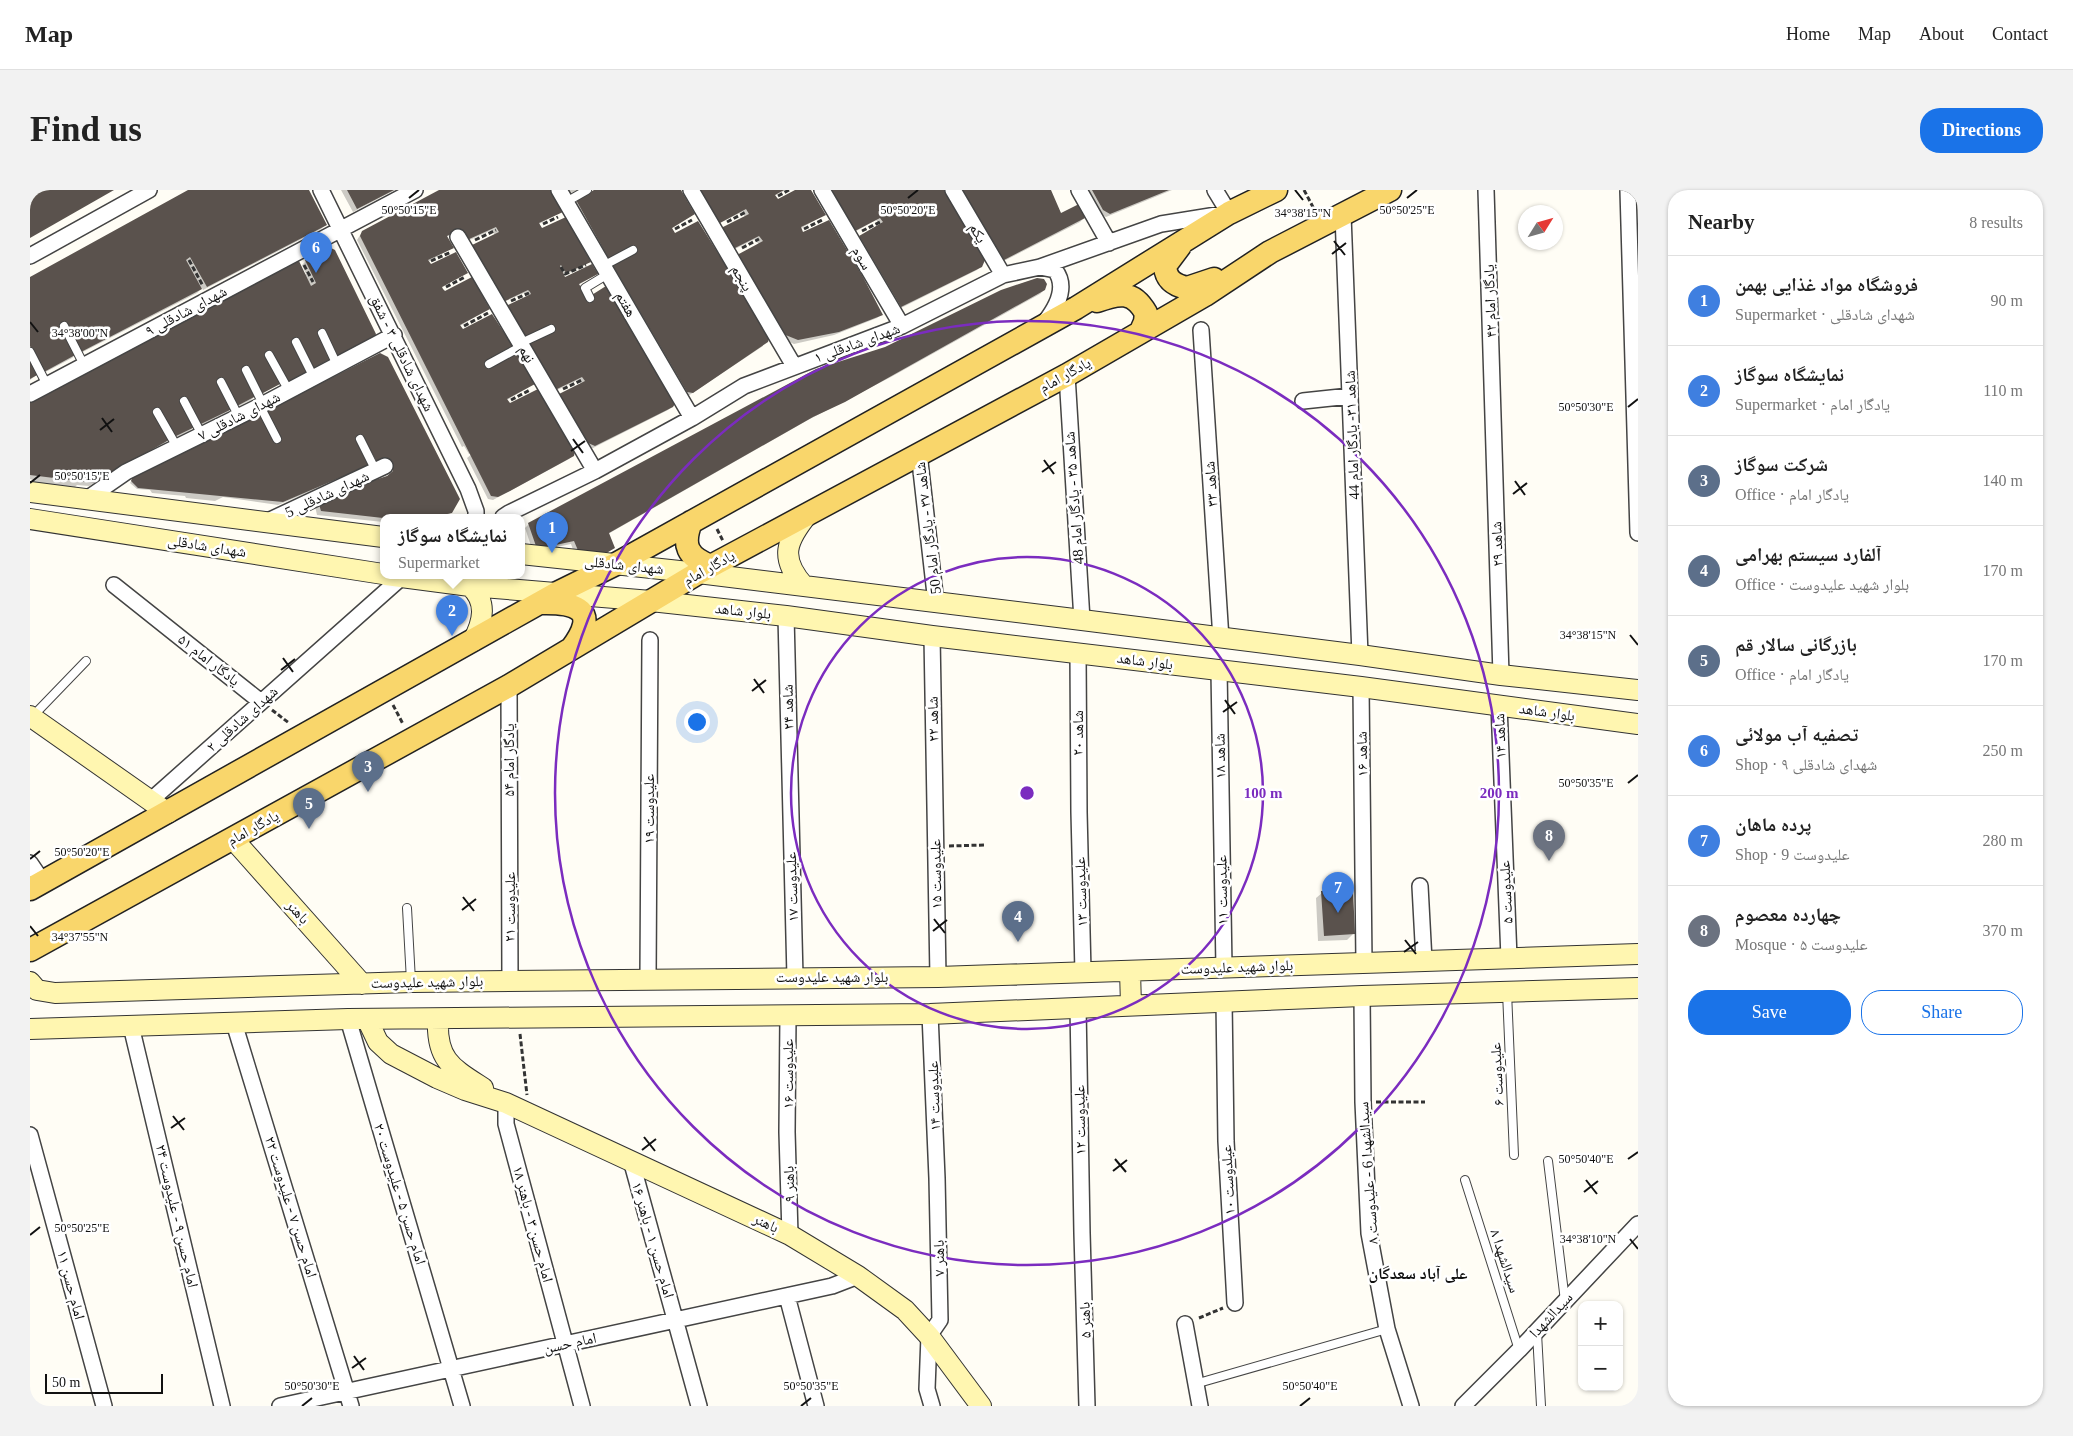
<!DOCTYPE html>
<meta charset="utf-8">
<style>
:root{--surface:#fff;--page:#f2f2f2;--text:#222;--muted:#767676;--line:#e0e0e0;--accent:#1a73e8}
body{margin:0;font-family:"Times New Roman","Noto Naskh Arabic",serif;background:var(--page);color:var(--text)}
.controls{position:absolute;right:15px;bottom:15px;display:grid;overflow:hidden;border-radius:10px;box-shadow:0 1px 4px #0004}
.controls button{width:45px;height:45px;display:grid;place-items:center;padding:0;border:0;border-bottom:1px solid var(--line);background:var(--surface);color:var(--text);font:25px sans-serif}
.compass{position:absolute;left:1488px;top:15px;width:45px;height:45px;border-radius:50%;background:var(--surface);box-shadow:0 1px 4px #0004;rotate:53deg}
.scale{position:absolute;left:15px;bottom:12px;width:118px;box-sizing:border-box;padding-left:5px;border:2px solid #111;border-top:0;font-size:14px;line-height:18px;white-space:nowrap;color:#111;-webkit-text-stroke:4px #fff;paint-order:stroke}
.you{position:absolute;left:666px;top:531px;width:18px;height:18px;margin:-12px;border:4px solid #fff;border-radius:50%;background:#1a73e8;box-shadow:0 0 0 8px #1a73e833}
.badge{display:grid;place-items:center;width:32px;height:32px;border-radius:50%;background:var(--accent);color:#fff;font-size:16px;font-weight:700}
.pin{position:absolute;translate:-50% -41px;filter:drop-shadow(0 1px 2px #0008)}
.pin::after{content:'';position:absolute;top:26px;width:18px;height:15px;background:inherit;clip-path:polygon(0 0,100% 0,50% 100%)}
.popup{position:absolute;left:350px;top:324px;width:145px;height:65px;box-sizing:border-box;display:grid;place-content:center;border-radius:10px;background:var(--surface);filter:drop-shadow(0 1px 4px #0005);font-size:16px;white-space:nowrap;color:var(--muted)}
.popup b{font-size:19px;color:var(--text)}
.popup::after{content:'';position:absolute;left:50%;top:100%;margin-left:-10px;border:10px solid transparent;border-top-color:var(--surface)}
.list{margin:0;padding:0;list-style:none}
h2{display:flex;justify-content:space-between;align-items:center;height:65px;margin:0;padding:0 20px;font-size:21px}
h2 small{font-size:16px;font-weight:400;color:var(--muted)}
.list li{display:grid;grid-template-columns:32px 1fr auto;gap:15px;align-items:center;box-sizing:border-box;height:90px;padding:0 20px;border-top:1px solid var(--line)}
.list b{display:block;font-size:19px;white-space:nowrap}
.list p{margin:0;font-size:16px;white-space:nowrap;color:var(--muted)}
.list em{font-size:16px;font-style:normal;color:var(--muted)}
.actions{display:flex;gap:10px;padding:15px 20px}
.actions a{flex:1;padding:11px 0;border:1px solid var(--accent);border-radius:20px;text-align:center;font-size:18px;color:var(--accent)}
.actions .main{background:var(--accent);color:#fff}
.map{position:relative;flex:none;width:1608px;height:1216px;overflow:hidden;border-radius:20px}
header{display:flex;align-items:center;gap:30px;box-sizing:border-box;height:70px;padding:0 25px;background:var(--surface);border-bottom:1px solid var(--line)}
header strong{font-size:24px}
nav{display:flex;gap:28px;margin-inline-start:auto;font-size:18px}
.intro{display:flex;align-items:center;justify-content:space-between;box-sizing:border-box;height:120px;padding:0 30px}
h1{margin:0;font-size:35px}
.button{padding:12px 22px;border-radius:20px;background:var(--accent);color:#fff;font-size:18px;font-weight:700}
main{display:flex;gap:30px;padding:0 30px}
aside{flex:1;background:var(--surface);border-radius:20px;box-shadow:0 1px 4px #0004}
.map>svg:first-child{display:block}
.shadow{fill:#0003}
.building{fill:#5a524d}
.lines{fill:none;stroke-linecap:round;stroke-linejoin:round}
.lane-casing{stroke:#444;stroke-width:10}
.street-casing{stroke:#444;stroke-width:18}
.secondary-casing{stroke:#333;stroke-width:22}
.primary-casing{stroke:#222;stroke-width:25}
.path{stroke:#333;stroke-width:3;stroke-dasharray:5 2.5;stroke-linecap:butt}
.lane{stroke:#fff;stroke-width:8}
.street{stroke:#fff;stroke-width:15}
.secondary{stroke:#fff6b0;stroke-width:20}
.primary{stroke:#f9d66b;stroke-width:22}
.ticks{fill:none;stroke:#111;stroke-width:2}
.ring{fill:none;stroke:#7b2cbf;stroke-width:2.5}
.labels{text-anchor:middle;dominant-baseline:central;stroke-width:5;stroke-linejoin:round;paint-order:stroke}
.street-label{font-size:15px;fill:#111;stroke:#fff}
.neighbourhood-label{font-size:16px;font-weight:bold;fill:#111;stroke:#fff}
.ticks-label{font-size:12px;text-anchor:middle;fill:#111;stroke:#fff;stroke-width:5;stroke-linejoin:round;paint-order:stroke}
.centre{fill:#7b2cbf;stroke:#fff;stroke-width:2.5}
.ring-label{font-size:15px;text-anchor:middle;font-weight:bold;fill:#7b2cbf;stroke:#fff;stroke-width:5;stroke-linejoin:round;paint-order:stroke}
</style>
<header>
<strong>Map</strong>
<nav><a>Home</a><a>Map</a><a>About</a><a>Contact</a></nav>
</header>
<div class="intro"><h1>Find us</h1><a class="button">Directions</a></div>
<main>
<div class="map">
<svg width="1608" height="1216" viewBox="0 0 1608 1216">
<rect width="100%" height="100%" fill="#fffdf5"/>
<path class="shadow" d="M161,0H277L295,35L291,39L173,100L172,98L167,103L47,165V163L42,168L10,185L9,183L0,190V89Z
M311,0H365L323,22Z
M412,0H524L520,2L531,22L509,34L512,39L559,71L556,75L533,86L534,89L567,84L548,95L642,216L638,220L561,259L526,209L551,194L548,190L521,203L497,107L494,103L469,114L439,60L442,56L465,46L462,40L433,53L426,42L416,47L422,58L398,72L400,76L436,83L411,98L414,103L458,119L430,136L432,141L504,194L477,210L480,215L543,265L539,269L463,310L458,309L437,268L443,263L439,264L434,256L432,257L327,50L332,42Z
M532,0H553L537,8Z
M566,0H649L664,24L641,39L733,156L658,206L653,205L579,79L602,66L575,72L543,14Z
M724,0H756L744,6L747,10L768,0H780L794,25L770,39L772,43L851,125L847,128L804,145L764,154L749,147L729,55L725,49L699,62L715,27L712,22L684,36Z
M795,0H912L951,76L947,80L867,120L826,50L849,35L846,30L821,44Z
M927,0H1019L1031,24L1054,28L1050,32L970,73Z
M1056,0H1142L1076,27L1070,24Z
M301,59L302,167L297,172L275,182L254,195L250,193L227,207L226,205L221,210L203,219V217L197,223L166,238L158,229L163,238L159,241L141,250L140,248L134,254L59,296L47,295L45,297L3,292V290L0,289V214L276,84L272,75L276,71Z
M1014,100L1010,104L861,187L778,230L578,344L583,358L568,368H546L541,354L503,362L495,338L499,334L856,158Z
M350,165L421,322L417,326L353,327V332L287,325L285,316L360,285L352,271L248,315L193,307L185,311L156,308L155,306L122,303L120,300L107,299L100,293L103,289L245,255L248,254L233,226Z
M1292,703L1323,744L1317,750L1288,751L1286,708Z"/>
<path class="building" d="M0,0H84L0,48Z
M158,0H279L297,35L177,97L160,67L156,70L172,99L51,162L36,132L31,135L47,164L14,182L0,156V87Z
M317,0H364L327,19Z
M409,0H520L533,22L509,33L512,38L536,27L561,72L536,83L531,75L530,76L535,87L562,74L568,84L549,94L557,108L576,96L646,212L643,217L565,256L558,253L529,204L555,191L552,187L525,200L476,116L501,104L500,102L498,100L473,112L442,55L469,42L466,37L437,50L431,39L417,46L424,58L398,70L401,74L426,62L438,83L412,97L413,99L415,101L442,87L460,119L430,135L433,139L462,124L484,158L455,173L458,177L486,163L505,194L477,209L480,213L508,199L545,261L544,266L480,301L468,307L461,306L330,46L332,41Z
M564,0H651L665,24L642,38L645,43L668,31L740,146L738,152L663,203L657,202L579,69L546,10Z
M669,0H754L745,5L748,9L765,0H781L796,25L771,37L773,42L799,30L832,85L853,125L809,142L768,150L753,144L707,65L733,51L729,46L703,59L691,38L719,24L716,19L688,34Z
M801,0H914L955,70L952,77L871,117L829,46L853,32L850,28L825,41Z
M932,0H1021L1031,23L1049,14L1055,28L974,70Z
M1062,0H1139L1080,24L1073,20Z
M301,58L305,60L346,144L344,150L307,167L293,139L288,140L302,168L258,192L242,162L237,165L252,193L231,204L218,176L216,177L226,206L207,216L193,189L188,191L202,219L144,247L64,293L0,285V212L269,71L281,96L286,93L275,70Z
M1007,88L1014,89L1017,94L1015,100L815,212L783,227L579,343L585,358L573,365H550L544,351L507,359L498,333L786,179L855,157L971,100Z
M350,163L358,167L430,309L422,323L403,327L353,328L291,321L288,311L314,300L357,286L363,281L356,268L347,272L333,247L327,250L340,275L253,312L108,298L101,291L102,288L229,224L246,253L251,250L236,221Z
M0,167L9,184L0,189Z
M1323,700L1325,744L1294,746L1291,701Z"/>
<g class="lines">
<defs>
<path id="lane" d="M536,12L557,0
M573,76L603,60
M560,108L555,98L578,84
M34,136L54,175
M292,143L307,175
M266,152L284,188
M491,153L521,139
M0,162L17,195
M239,165L259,201
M459,174L492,156
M216,180L233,214
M191,192L209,227
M154,211L172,245
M230,216L247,249
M127,222L147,257
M330,249L346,281
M2,527L56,471
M377,718L381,791
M1477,802L1484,965
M1518,971L1535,1111
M1435,990L1489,1160
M1507,1143L1511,1216
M1165,1194L1357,1139"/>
<path id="street" d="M291,0L438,299L446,321V327
M529,0L662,228
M661,0L764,176
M792,0L872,136
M923,0L973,85
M1049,0L1079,53
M1456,0L1471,485
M1598,0L1608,343
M1313,25L1330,465
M428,47L565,281
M0,66L119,0
M1010,77L1025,80C1038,97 1026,118 1015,132
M1171,140L1191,449
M1037,185L1052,430
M0,204L385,0
M1273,211L1320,206
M889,263L906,413
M57,309L96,282L230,216L364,145
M473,327L479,323L565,281L662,228L714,196L872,136L973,85L1010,77L1131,34L1199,23L1185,0
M238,331L355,276
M84,395L231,512
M756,426L765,787
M902,446L908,787
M1048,463L1049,622L1053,782
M1189,480L1194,778
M479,496L480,790
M1331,497L1334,773
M1469,515L1479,768
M120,611L372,387
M0,673L13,692
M1390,696L1394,771
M618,788L620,450
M1332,806L1333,912L1339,1043L1357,1139L1381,1216
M1194,811L1196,951L1205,1113
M1048,817L1052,1043L1057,1216
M900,824L907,988L910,1130L899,1146L897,1199L902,1216
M758,826L757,942L760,1045
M318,829L432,1216
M204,833L321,1216
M101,836L192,1216
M476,913V934L552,1216
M0,945L74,1216
M601,970L669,1216
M757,1106L786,1216
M1155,1134L1170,1216
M250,1216L802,1096L828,1086
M1433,1216L1489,1160L1608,1034"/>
<path id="secondary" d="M0,302L353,347
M0,329L353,384
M491,364L668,383L1052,430L1330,465L1471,485L1608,500
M356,385L440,396L621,411L756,426L902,446L1331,497L1608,534
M440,396C458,412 453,432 443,451
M774,396C749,368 756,351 778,324
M0,526L138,623
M203,649L332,794
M1100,781L1101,815
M0,792L7,800L25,803L382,792L908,787L1608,764
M337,829L348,852L361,864L407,888L435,900L476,913L760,1045L828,1086L875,1120L899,1146L951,1216
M408,829C406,870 422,878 453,898
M0,839L318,829L900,824L1332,806L1608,798"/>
<path id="primary" d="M1150,56L1135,76C1136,90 1144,95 1157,98L1184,89
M1067,111C1089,103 1103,100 1116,123L1115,132L1111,141
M661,332C652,355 657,367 681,376
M510,413C547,412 570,420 542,458
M0,699L527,403L586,374L1046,118L1199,23L1246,0
M0,760L479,496L668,383L1037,185L1175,105L1240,62L1360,0"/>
</defs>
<use href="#lane" class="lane-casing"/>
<use href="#street" class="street-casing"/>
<use href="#secondary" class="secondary-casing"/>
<use href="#primary" class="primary-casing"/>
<path class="path" d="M1274,0L1284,19
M748,6L759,0
M697,32L716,22
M513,34L528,27
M645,39L662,30
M774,39L794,29
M832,41L850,32
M445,50L466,40
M712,58L729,49
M159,70L173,96
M401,71L421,62
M274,75L283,92
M531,77L535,84L556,75
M416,97L435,87
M481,111L499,103
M434,136L458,123
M533,199L552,190
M481,210L500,200
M687,339L693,351
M363,515L373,534
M242,520L259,533
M919,656L954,655
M490,844L497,905
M1346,912H1395
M1169,1128L1193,1118"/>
<use href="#lane" class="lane"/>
<use href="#street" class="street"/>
<use href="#secondary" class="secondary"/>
<use href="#primary" class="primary"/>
</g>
<path class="ticks" d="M1265,0L1273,10M379,8L389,0M878,8L888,0M1377,8L1387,0M1304,51L1315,65M1302,64L1316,53M0,132L8,142M1598,217L1608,209M72,228L82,242M70,240L84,229M543,249L553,263M541,261L555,251M1014,270L1024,284M1012,282L1026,272M1485,291L1495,305M0,293L10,285M1483,304L1497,293M1600,445L1608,455M253,468L263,482M251,480L265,469M724,489L734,503M722,501L736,490M1195,510L1205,524M1193,522L1207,512M1598,593L1608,585M0,669L10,661M433,707L444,721M432,720L446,709M904,729L915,743M0,736L8,746M903,741L917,730M1375,750L1386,764M1374,762L1388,752M143,926L154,940M141,938L155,928M614,947L625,961M612,960L626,949M1085,969L1096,982M1598,969L1608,962M1083,981L1097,970M1556,990L1567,1004M1554,1002L1568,991M0,1045L10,1037M1600,1049L1608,1059M324,1166L334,1180M322,1178L336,1168M272,1216L282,1208M771,1216L781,1208M1270,1216L1280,1208"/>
<g class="ring">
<circle cx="997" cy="603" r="236"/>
<circle cx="997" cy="603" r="472"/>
</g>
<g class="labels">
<g class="street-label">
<text transform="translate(948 43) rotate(60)">یکم</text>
<text transform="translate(832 68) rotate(60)">سوم</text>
<text transform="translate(712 88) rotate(60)">پنجم</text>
<text transform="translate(1460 111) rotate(-92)">یادگار امام ۴۲</text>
<text transform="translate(596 114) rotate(60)">هفتم</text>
<text transform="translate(156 121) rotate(-28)">شهدای شادقلی ۹</text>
<text transform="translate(827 153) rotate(-20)">شهدای شادقلی ۱</text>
<text transform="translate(372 163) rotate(64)">شهدای شادقلی ۳ - شفق</text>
<text transform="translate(497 164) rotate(60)">نهم</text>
<text transform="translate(1035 185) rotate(-29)">یادگار امام</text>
<text transform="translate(209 226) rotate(-27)">شهدای شادقلی ۷</text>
<text transform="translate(1322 245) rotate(-92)">شاهد ۳۱- یادگار امام 44</text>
<text transform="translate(1181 294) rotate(-94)">شاهد ۳۳</text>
<text transform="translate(297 304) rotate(-25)">شهدای شادقلی 5</text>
<text transform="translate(1044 308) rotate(-94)">شاهد ۳۵ - یادگار امام 48</text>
<text transform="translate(898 338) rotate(-97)">شاهد ۳۷ - یادگار امام 50</text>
<text transform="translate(1467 354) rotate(-92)">شاهد ۲۹</text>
<text transform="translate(177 356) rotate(9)">شهدای شادقلی</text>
<text transform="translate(594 375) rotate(6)">شهدای شادقلی</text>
<text transform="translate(679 378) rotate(-29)">یادگار امام</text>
<text transform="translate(713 421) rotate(6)">بلوار شاهد</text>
<text transform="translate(179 470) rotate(38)">یادگار امام ۵۱</text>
<text transform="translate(1115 471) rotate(7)">بلوار شاهد</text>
<text transform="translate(758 517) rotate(-91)">شاهد ۲۴</text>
<text transform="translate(1517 522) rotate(8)">بلوار شاهد</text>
<text transform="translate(212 529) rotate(-42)">شهدای شادقلی ۲</text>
<text transform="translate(903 529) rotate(-91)">شاهد ۲۲</text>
<text transform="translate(1048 543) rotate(-90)">شاهد ۲۰</text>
<text transform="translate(1470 546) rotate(-92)">شاهد ۱۴</text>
<text transform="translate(1332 564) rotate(-91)">شاهد ۱۶</text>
<text transform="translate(1190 566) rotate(-91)">شاهد ۱۸</text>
<text transform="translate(479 570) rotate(-90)">یادگار امام ۵۴</text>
<text transform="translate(619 619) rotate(-90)">علیدوست ۱۹</text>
<text transform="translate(223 638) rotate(-29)">یادگار امام</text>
<text transform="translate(906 684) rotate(-91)">علیدوست ۱۵</text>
<text transform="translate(762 697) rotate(-92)">علیدوست ۱۷</text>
<text transform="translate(1192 700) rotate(-91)">علیدوست ۱۱</text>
<text transform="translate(1051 702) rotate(-92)">علیدوست ۱۳</text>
<text transform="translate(1476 702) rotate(-93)">علیدوست ۵</text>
<text transform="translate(480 717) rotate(-90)">علیدوست ۲۱</text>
<text transform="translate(268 722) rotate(48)">باهنر</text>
<text transform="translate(1207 777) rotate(-2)">بلوار شهید علیدوست</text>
<text x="802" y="787">بلوار شهید علیدوست</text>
<text transform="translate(397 792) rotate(-1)">بلوار شهید علیدوست</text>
<text transform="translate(758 884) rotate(-90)">علیدوست ۱۶</text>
<text transform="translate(1467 884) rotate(-93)">علیدوست ۶</text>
<text transform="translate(904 906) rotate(-92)">علیدوست ۱۴</text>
<text transform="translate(1050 930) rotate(-91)">علیدوست ۱۲</text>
<text transform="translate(1338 983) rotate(-94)">سیدالشهدا 6 - علیدوست ۸</text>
<text transform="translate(1198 990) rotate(-93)">عیلدوست ۱۰</text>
<text transform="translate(759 994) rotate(-92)">باهنر ۹</text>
<text transform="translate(370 1004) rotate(73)">امام حسن ۵ - علیدوست ۲۰</text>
<text transform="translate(261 1017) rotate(73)">امام حسن ۷ - علیدوست ۲۲</text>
<text transform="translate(147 1026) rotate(77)">امام حسن ۹ - علیدوست ۲۴</text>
<text transform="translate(736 1033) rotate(25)">باهنر</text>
<text transform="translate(503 1034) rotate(75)">امام حسن ۳ - باهنر ۱۸</text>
<text transform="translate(623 1050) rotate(74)">امام حسن ۱ - باهنر ۱۶</text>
<text transform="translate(909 1068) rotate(-91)">باهنر ۷</text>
<text transform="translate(1475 1071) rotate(72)">سیدالشهدا ۸</text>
<text transform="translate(41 1095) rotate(75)">امام حسن ۱۱</text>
<text transform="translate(1521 1125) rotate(-47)">سیدالشهدا</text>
<text transform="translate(1055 1130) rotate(-92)">باهنر ۵</text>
<text transform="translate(540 1153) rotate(-12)">امام حسن</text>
</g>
<g class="neighbourhood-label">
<text x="1388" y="1083">علی آباد سعدگان</text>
</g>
</g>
<g class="ticks-label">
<text x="379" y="24">50°50'15"E</text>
<text x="878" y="24">50°50'20"E</text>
<text x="1377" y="24">50°50'25"E</text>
<text x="1273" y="27">34°38'15"N</text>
<text x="50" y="147">34°38'00"N</text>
<text x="1556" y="221">50°50'30"E</text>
<text x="52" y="290">50°50'15"E</text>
<text x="1558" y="449">34°38'15"N</text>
<text x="1556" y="597">50°50'35"E</text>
<text x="52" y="666">50°50'20"E</text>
<text x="50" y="751">34°37'55"N</text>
<text x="1556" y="973">50°50'40"E</text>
<text x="52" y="1042">50°50'25"E</text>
<text x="1558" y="1053">34°38'10"N</text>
<text x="282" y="1200">50°50'30"E</text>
<text x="781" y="1200">50°50'35"E</text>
<text x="1280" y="1200">50°50'40"E</text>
</g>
<circle cx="997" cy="603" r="8" class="centre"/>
<g class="ring-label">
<text x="1233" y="608">100 m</text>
<text x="1469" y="608">200 m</text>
</g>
</svg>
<div class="controls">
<button>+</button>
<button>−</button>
</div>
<svg class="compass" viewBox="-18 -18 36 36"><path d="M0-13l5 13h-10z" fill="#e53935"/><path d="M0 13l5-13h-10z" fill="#767676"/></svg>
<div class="scale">50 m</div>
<div class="you"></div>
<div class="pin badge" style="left:522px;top:363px;background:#3f7fe0">1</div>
<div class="pin badge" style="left:422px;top:446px;background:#3f7fe0">2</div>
<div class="popup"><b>نمایشگاه سوگاز</b>Supermarket</div>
<div class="pin badge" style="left:338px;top:602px;background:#5c6f8a">3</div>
<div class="pin badge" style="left:988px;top:752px;background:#5c6f8a">4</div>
<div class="pin badge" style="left:279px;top:639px;background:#5c6f8a">5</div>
<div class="pin badge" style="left:286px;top:83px;background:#3f7fe0">6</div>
<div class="pin badge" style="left:1308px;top:723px;background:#3f7fe0">7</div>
<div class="pin badge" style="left:1519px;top:671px;background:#6b7280">8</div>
</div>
<aside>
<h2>Nearby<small>8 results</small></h2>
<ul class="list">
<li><span class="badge" style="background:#3f7fe0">1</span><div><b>فروشگاه مواد غذایی بهمن</b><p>Supermarket · شهدای شادقلی</p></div><em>90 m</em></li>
<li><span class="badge" style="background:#3f7fe0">2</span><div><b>نمایشگاه سوگاز</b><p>Supermarket · یادگار امام</p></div><em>110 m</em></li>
<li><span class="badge" style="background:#5c6f8a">3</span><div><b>شرکت سوگاز</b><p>Office · یادگار امام</p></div><em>140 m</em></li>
<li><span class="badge" style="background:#5c6f8a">4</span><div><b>آلفارد سیستم بهرامی</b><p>Office · بلوار شهید علیدوست</p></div><em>170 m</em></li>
<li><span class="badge" style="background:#5c6f8a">5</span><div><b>بازرگانی سالار قم</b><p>Office · یادگار امام</p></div><em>170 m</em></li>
<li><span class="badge" style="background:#3f7fe0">6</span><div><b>تصفیه آب مولائی</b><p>Shop · شهدای شادقلی ۹</p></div><em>250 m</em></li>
<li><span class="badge" style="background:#3f7fe0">7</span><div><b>پرده ماهان</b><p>Shop · علیدوست 9</p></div><em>280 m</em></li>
<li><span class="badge" style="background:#6b7280">8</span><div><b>چهارده معصوم</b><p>Mosque · علیدوست ۵</p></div><em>370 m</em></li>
</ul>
<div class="actions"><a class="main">Save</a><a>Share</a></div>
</aside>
</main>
